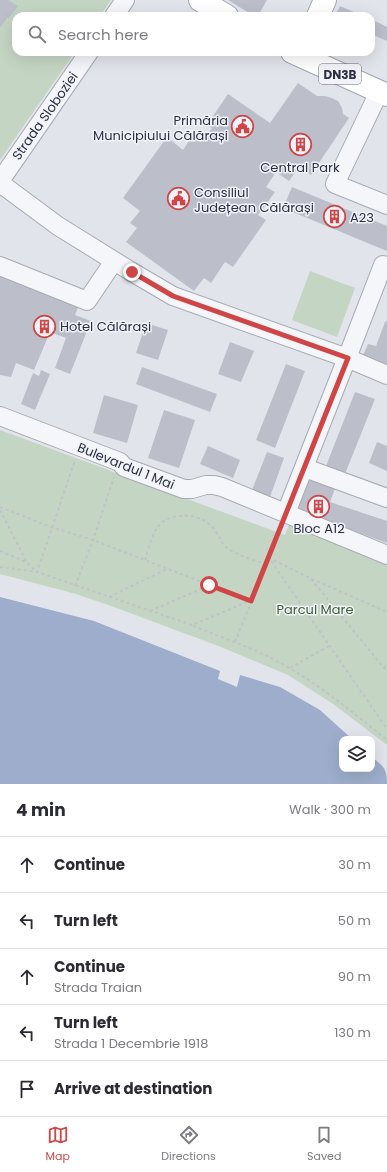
<!DOCTYPE html>
<meta charset="utf-8">
<style>
:root{--surface:#fff;--page:#f7f7f7;--text:#2b2b33;--muted:#7c7c81;--line:#e1e1e2;--accent:#d04647}
body{margin:0;font-family:Poppins,sans-serif;background:var(--page);color:var(--text)}
.controls{position:absolute;right:12px;bottom:12px;display:grid;overflow:hidden;border-radius:8px;box-shadow:0 4px 16px #0002}
.controls button{width:36px;height:36px;display:grid;place-items:center;padding:0;border:0;border-bottom:1px solid var(--line);background:var(--surface);color:var(--text);font:20px sans-serif}
.stop{position:absolute;width:12px;height:12px;margin:-9px;border:3px solid #d04647;border-radius:50%;background:#fff}
.stop.end{background:#d04647;border-color:#fff;box-shadow:0 1px 4px #0008}
.list{margin:0;padding:0;list-style:none}
h2{display:flex;justify-content:space-between;align-items:center;height:52px;margin:0;padding:0 16px;font-size:17px}
h2 small{font-size:13px;font-weight:400;color:var(--muted)}
.list li{display:grid;grid-template-columns:26px 1fr auto;gap:12px;align-items:center;box-sizing:border-box;height:56px;padding:0 16px;border-top:1px solid var(--line)}
.list b{display:block;font-size:15px;white-space:nowrap}
.list p{margin:0;font-size:13px;white-space:nowrap;color:var(--muted)}
.list em{font-size:13px;font-style:normal;color:var(--muted)}
.icon{flex:none;width:22px;height:22px;fill:none;stroke:currentColor;stroke-width:2;stroke-linecap:round;stroke-linejoin:round}
.map{position:relative;flex:none;width:387px;height:784px;overflow:hidden}
.search{position:absolute;background:var(--surface);box-shadow:0 4px 16px #0002;left:12px;right:12px;top:12px;height:44px;display:flex;align-items:center;gap:10px;box-sizing:border-box;padding:0 14px;border-radius:12px;color:var(--muted);font-size:15px}
.sheet{height:332px;background:var(--surface)}
nav{display:flex;justify-content:space-around;align-items:center;box-sizing:border-box;height:56px;border-top:1px solid var(--line);background:var(--surface);font-size:11px;color:var(--muted)}
nav a{display:grid;justify-items:center;gap:2px}
nav .on{color:var(--accent)}
.map>svg:first-child{display:block}
.green{fill:#c5d5c3}
.water{fill:#9dadcb}
.building{fill:#bcbfca}
.lines{fill:none;stroke-linecap:round;stroke-linejoin:round}
.minor-casing{stroke:#a7aab5;stroke-width:20}
.major-casing{stroke:#a1a7b6;stroke-width:24}
.path{stroke:#c0c2ca;stroke-width:2;stroke-dasharray:3 3;stroke-linecap:butt}
.minor{stroke:#f5f6f9;stroke-width:18}
.major{stroke:#fff;stroke-width:22}
.route{stroke:#d04647;stroke-width:5}
.labels{text-anchor:middle;dominant-baseline:central;stroke-width:3;stroke-linejoin:round;paint-order:stroke}
.shield{fill:#f2f3f8;stroke:#666a79;stroke-width:1}
.shield-label{font-size:12px;font-weight:bold;fill:#2a2f43}
.street-label{font-size:13px;fill:#2a2f43;stroke:#f2f3f8}
.poi-label{font-size:13px;fill:#2a2f43;stroke:#f2f3f8;text-anchor:start}
.park-label{font-size:13px;fill:#395f37;stroke:#f2f3f8}
</style>
<div class="map">
<svg width="387" height="784" viewBox="0 0 387 784">
<rect width="100%" height="100%" fill="#e2e4eb"/>
<path class="green" d="M0,0H111L100,16H16V52H75L0,160Z
M310,271L355,288L337,337L292,320Z
M0,430L285,535L290,522L387,562V745L333,704L288,675L221,647L114,607L76,594L0,574Z"/>
<path class="water" d="M0,597L94,621L220,671L218,679L237,687L240,675L280,687L320,710L352,739H342V769H372V757C384,767 387,768 387,784H0Z"/>
<path class="building" d="M0,0H8L18,6L9,18H7L0,28Z
M228,0H267L258,16H254Z
M340,6L363,16H335Z
M371,19L387,27V41L371,34Z
M298,83L317,96H325L332,98L338,101L342,108L343,114L349,118L311,175L299,167L289,181L276,172L266,187L275,192L258,215L266,220L233,267L225,262L211,283L204,278L194,291L126,242L137,228L130,223L140,211L123,198L167,137L183,150L193,135L203,141L212,128L207,125L228,94L270,123Z
M292,187L387,226V251L283,208Z
M0,273L79,305L75,315L91,321L70,374L55,368L66,338L50,332L34,370L16,363L11,377L0,375Z
M387,321V365L363,355L368,344L376,346L385,322Z
M146,323L168,330L158,360L136,353Z
M230,342L254,351L241,382L218,374Z
M286,364L305,371L275,448L256,440Z
M142,367L217,394L210,412L136,384Z
M41,370L50,374L35,410L21,404L33,373L39,376Z
M355,392L375,399L345,474L326,466Z
M104,395L138,405L127,443L93,433Z
M164,410L195,420L179,468L148,458Z
M377,442L387,446V471L369,463Z
M208,446L240,460L233,478L200,464Z
M267,452L284,458L270,497L252,490Z
M309,473L337,483L330,502L387,521V543L296,510Z"/>
<g class="lines">
<defs>
<path id="minor" d="M114,16L125,0
M379,92L335,184L387,205
M0,181L89,52
M0,183L58,226L132,272L173,296L347,358L387,375
M0,266L87,301L114,261
M0,416L120,462L124,467L184,489H192L206,485H214L222,487L387,555
M305,468L387,498
M286,513L347,358L383,265L387,267"/>
<path id="major" d="M200,0L227,16
M318,16L325,0
M292,52L387,95"/>
</defs>
<use href="#minor" class="minor-casing"/>
<use href="#major" class="major-casing"/>
<path class="path" d="M0,507L51,527L93,540L251,601
M0,510L26,561
M280,528L269,558L387,729
M0,551L26,562L37,572L75,460
M145,560C148,550 151,537 157,528C167,513 194,512 208,523C213,527 218,534 221,540C222,542 224,546 226,547C235,555 254,560 266,564
M0,567L37,572L192,625L250,601
M311,579L384,668L387,670
M75,586L93,540L114,477
M109,597L167,569
M150,611L208,586
M193,626C226,639 260,650 291,669C325,689 356,715 387,740
M235,642L269,558L310,578L387,612
M290,668L329,646
M384,668L387,663"/>
<use href="#minor" class="minor"/>
<use href="#major" class="major"/>
</g>
<g class="lines">
<path class="route" d="M132,272L173,296L348,358L251,601L209,585"/>
</g>
<defs>
<symbol id="civic-ring" viewBox="-11 -11 22 22"><circle r="9.5" fill="#f2f3f8" stroke="#d04647" stroke-width="1.5"/><path d="M-.6-6.5H3V-4.5H.6V-3L4-1V1h2V6H-6V1h2V-1L-.6-3ZM-1.2 2.5V6h2.4V2.5Z" fill="#d04647"/></symbol>
<symbol id="building-ring" viewBox="-11 -11 22 22"><circle r="9.5" fill="#f2f3f8" stroke="#d04647" stroke-width="1.5"/><path d="M-4-6H4V6H1V3H-1V6H-4ZM-2.5-4.3h1.7v1.8h-1.7ZM.8-4.3h1.7v1.8H.8ZM-2.5-1h1.7V.8h-1.7ZM.8-1h1.7V.8H.8Z" fill="#d04647"/></symbol>
</defs>
<g fill-rule="evenodd">
<use href="#civic-ring" x="230" y="114" width="25" height="25"/>
<use href="#building-ring" x="288" y="132" width="25" height="25"/>
<use href="#civic-ring" x="166" y="186" width="25" height="25"/>
<use href="#building-ring" x="322" y="204" width="25" height="25"/>
<use href="#building-ring" x="32" y="314" width="25" height="25"/>
<use href="#building-ring" x="306" y="494" width="25" height="25"/>
</g>
<g class="labels">
<rect class="shield" x="319" y="64" width="42" height="20" rx="3"/>
<g class="shield-label">
<text x="340" y="74">DN3B</text>
</g>
<g class="street-label">
<text transform="translate(45 116) rotate(-55)">Strada Sloboziei</text>
<text transform="translate(126 466) rotate(22)">Bulevardul 1 Mai</text>
</g>
<g class="poi-label">
<text x="228" y="120" text-anchor="end">Primăria<tspan x="228" dy="15">Municipiului Călărași</tspan></text>
<text x="300" y="167" text-anchor="middle">Central Park</text>
<text x="194" y="192">Consiliul<tspan x="194" dy="15">Județean Călărași</tspan></text>
<text x="350" y="217">A23</text>
<text x="60" y="326">Hotel Călărași</text>
<text x="319" y="528" text-anchor="middle">Bloc A12</text>
</g>
<g class="park-label">
<text x="315" y="609">Parcul Mare</text>
</g>
</g>
</svg>
<div class="controls">
<button><svg class="icon" aria-label="layers" viewBox="0 0 24 24"><path d="M12 4l9 5-9 5-9-5zM3 14l9 5 9-5"/></svg></button>
</div>
<div class="stop" style="left:209px;top:585px"></div>
<div class="stop end" style="left:132px;top:272px"></div>
<div class="search"><svg class="icon" aria-label="search" viewBox="0 0 24 24"><circle cx="10" cy="10" r="6"/><path d="M15 15l6 6"/></svg>Search here</div>
</div>
<section class="sheet">
<h2>4 min<small>Walk · 300 m</small></h2>
<ul class="list">
<li><svg class="icon" aria-label="ahead" viewBox="0 0 24 24"><path d="M12 20V5M6 11l6-6 6 6"/></svg><div><b>Continue</b></div><em>30 m</em></li>
<li><svg class="icon" aria-label="left" viewBox="0 0 24 24"><path d="M17 20v-9H6M10 6l-5 5 5 5"/></svg><div><b>Turn left</b></div><em>50 m</em></li>
<li><svg class="icon" aria-label="ahead" viewBox="0 0 24 24"><path d="M12 20V5M6 11l6-6 6 6"/></svg><div><b>Continue</b><p>Strada Traian</p></div><em>90 m</em></li>
<li><svg class="icon" aria-label="left" viewBox="0 0 24 24"><path d="M17 20v-9H6M10 6l-5 5 5 5"/></svg><div><b>Turn left</b><p>Strada 1 Decembrie 1918</p></div><em>130 m</em></li>
<li><svg class="icon" aria-label="arrive" viewBox="0 0 24 24"><path d="M6 21V4h12l-3 4 3 4H6"/></svg><div><b>Arrive at destination</b></div></li>
</ul>
</section>
<nav>
<a class="on"><svg class="icon" aria-label="map" viewBox="0 0 24 24"><path d="M3 6l6-2 6 2 6-2v14l-6 2-6-2-6 2zM9 4v14M15 6v14"/></svg>Map</a>
<a><svg class="icon" aria-label="directions" viewBox="0 0 24 24"><path d="M12 3l9 9-9 9-9-9zM9 14v-3h6M13 9l2 2-2 2"/></svg>Directions</a>
<a><svg class="icon" aria-label="saved" viewBox="0 0 24 24"><path d="M7 4h10v16l-5-4-5 4z"/></svg>Saved</a>
</nav>
